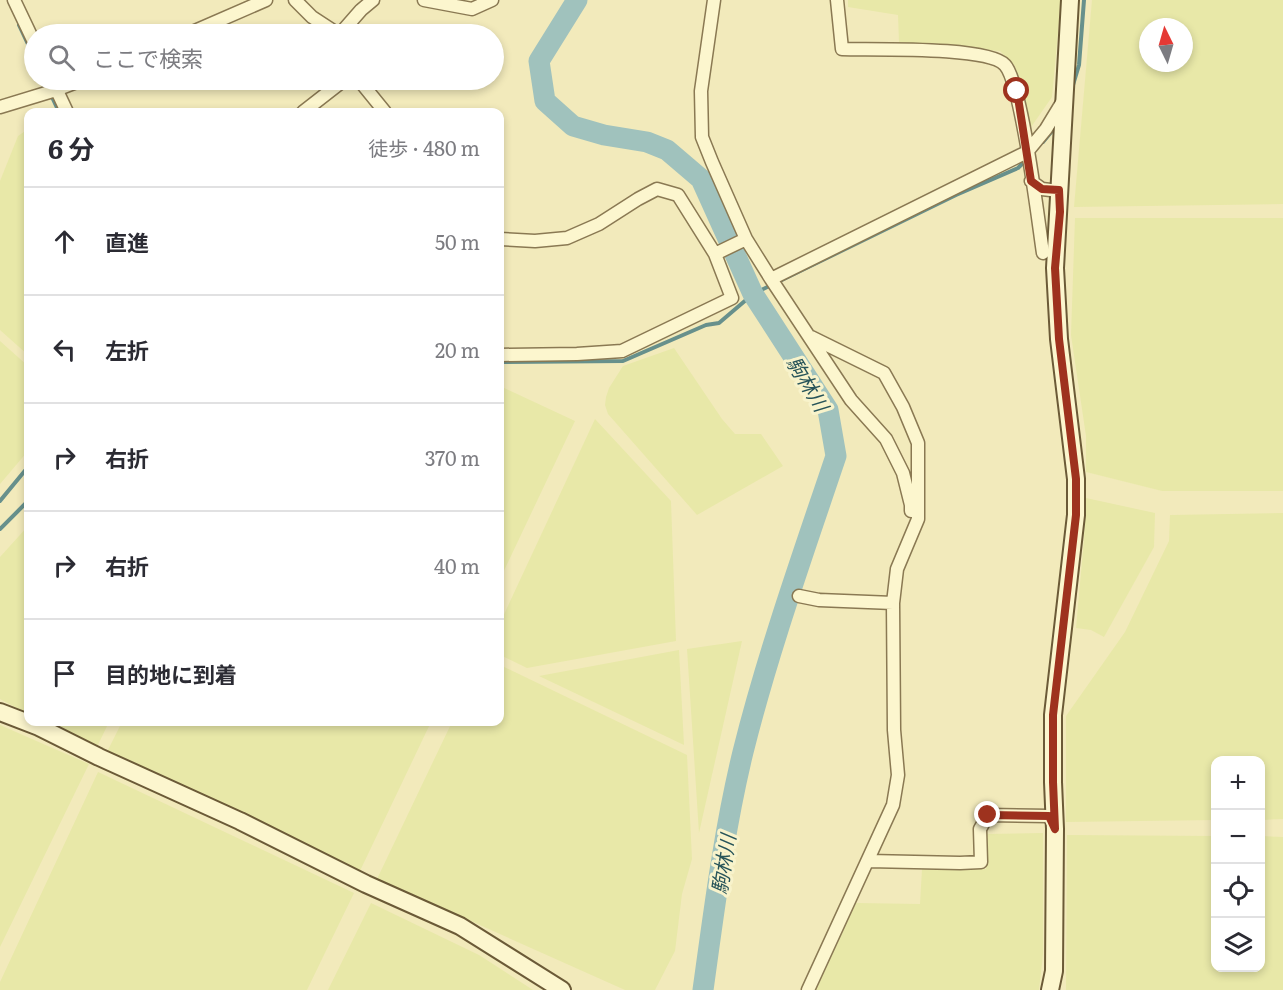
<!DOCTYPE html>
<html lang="ja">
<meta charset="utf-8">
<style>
:root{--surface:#fff;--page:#f2f2f3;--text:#2b2b33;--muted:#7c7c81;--line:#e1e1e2}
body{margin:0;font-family:Literata,"Noto Sans JP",serif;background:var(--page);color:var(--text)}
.controls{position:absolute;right:18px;bottom:18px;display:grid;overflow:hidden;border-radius:12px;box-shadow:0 3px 9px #0003}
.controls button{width:54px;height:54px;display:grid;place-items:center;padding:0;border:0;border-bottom:2px solid var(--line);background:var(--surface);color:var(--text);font:30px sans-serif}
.compass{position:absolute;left:1139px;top:18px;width:54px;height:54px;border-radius:50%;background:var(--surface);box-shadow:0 3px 9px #0003;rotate:355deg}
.stop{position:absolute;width:18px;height:18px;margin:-14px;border:4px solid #9e321e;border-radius:50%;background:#fff}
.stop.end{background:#9e321e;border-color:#fff;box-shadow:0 2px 6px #0008}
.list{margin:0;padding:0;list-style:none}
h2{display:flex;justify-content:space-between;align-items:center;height:78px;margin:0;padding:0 24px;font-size:26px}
h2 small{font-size:20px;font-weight:400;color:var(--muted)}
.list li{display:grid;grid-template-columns:39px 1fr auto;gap:18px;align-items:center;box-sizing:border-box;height:108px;padding:0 24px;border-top:2px solid var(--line)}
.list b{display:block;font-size:22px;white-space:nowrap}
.list em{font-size:20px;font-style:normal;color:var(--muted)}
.icon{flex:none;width:33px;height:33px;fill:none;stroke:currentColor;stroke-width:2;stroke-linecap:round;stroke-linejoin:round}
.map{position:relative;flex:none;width:1283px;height:990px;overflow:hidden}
.search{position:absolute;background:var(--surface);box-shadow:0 3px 9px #0003;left:24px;top:24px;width:480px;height:66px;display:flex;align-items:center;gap:15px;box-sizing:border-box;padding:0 21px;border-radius:33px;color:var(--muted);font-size:22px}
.panel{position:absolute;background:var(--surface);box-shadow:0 3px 9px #0003;left:24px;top:108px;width:480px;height:618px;border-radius:12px}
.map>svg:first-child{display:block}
.farmland{fill:#e8e8a8;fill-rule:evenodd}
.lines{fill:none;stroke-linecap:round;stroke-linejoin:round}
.stream{stroke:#67908c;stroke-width:4}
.river{stroke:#a0c2bd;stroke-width:21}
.street-casing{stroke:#8a7953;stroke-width:15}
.secondary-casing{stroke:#6b5a37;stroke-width:20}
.street{stroke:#fcf6ce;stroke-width:12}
.secondary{stroke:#fcf6ce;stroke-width:16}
.route{stroke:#9e321e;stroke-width:8}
.labels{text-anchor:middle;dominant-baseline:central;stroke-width:6;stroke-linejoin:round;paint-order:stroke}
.water-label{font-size:20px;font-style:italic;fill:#275459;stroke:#f8f3cb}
</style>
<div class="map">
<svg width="1283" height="990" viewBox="0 0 1283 990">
<rect width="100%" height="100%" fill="#f2eabb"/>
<path class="farmland" d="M848,0H1061L1052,97L1029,130L1015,66L1000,51L899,42L898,15L848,7Z
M1092,0H1283V204L1074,207ZM1148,27H1184V63H1148Z
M28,129V355L0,330V181L18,136Z
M1075,218H1283V491H1162L1086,472V436L1071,335Z
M0,341L28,366V451L0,484Z
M674,348L722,419L735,434H761L783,466L697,515L608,414L605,405L606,397L609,388L623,366Z
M500,386L575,421L500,579Z
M595,419L671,501L676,641L527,668L500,655V623Z
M1086,498L1155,513L1154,547L1104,637L1091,630L1076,628L1084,539Z
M1283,513V819L1261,820L1260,760H1216L1215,820L1066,822V716L1125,632L1169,541L1170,515Z
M28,526V714L0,699V557Z
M742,641L699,833L687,649Z
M679,650L684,745L539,676Z
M500,665L687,755L692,859L682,894L675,951L655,990H625L377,879L452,722H500Z
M43,722H109L96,749Z
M122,722H431L359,873L107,752Z
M0,725L89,764L0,947Z
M98,772L354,893L307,990H0V982Z
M1043,833V954L1039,990H816L856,903L920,904L922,869H986V834Z
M1067,835L1215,836L1216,968H1260L1261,836L1283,837V990H1066Z
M371,903L479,955L533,990H328Z"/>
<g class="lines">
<path class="stream" d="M19,25L34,57
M44,80L59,112
M1073,85L1079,65L1084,0
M1043,142L1057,125
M500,362L623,361L706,325L719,323L753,294L956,195L1018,168L1027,159
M0,501L28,467
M0,529L28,501"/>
<path class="river" d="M577,0L539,61L545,101L573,126L604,135L647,142L667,150L701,179L753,294L828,410L836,456C803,554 768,652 743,752C724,830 714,911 703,990"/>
<defs>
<path id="street" d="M14,0L34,42
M295,0L312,17L338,34
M424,0L472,9L492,0
M714,0L701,91L702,137L712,162L746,239L771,279L851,400L886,439L903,473L911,505V511
M837,0L842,49C871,50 988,46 1005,65C1022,84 1038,220 1043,253
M188,34L266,0
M340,34L361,10L373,0
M52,80L67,112
M359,80L385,112
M0,107L56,90L82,80
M303,112L344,80
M1031,181L1042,189L1059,191
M500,239L535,241L567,238L599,224L638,199L657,189L678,195L715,254L732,298L622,351L577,354L500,355
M715,254L746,239
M771,279L1027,152L1046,129L1063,101
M799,596L819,600L893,603
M869,861L960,863L981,862L980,829L988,815L1049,816L1055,828
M808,990L893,805L898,775L894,730L893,603L897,569L918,519V443L903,407L884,373L811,337"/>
<path id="secondary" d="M0,712L39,727L99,757L240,821L366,884L460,926L562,990
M1050,990L1054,971L1055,829L1053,782V715L1076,515V479L1059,339L1055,268L1070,0"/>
</defs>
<use href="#street" class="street-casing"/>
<use href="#secondary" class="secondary-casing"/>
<use href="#street" class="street"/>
<use href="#secondary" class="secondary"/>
</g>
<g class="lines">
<path class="route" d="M988,815L1049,816L1055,829L1053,782V715L1076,515V479L1059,339L1055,268L1060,212L1059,190L1042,189L1031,181L1017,91"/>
</g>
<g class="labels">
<g class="water-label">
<text transform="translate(809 383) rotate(59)">駒林川</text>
<text transform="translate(722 864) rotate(-81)">駒林川</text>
</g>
</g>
</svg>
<div class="controls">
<button>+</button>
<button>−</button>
<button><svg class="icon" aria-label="locate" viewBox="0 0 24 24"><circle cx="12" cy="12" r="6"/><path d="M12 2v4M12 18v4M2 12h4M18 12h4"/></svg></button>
<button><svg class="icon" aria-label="layers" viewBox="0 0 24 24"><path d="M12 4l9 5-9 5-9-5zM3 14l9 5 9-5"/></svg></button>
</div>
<svg class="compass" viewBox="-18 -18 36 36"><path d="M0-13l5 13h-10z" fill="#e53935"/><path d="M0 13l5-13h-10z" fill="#7c7c81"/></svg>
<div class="stop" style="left:1017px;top:91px"></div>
<div class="stop end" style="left:988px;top:815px"></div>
<div class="search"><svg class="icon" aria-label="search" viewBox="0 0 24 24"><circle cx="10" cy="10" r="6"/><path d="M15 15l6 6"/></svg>ここで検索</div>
<section class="panel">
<h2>6 分<small>徒歩 · 480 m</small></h2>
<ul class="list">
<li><svg class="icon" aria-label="ahead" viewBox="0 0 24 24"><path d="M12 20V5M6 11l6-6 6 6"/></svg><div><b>直進</b></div><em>50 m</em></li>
<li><svg class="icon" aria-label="left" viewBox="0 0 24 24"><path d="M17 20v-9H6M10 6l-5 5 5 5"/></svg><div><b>左折</b></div><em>20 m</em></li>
<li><svg class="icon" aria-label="right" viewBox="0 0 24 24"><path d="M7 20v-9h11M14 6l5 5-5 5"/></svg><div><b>右折</b></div><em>370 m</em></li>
<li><svg class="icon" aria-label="right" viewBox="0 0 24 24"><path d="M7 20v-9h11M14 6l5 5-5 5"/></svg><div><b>右折</b></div><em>40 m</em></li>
<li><svg class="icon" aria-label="arrive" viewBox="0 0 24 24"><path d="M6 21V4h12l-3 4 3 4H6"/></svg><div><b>目的地に到着</b></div></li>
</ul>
</section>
</div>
